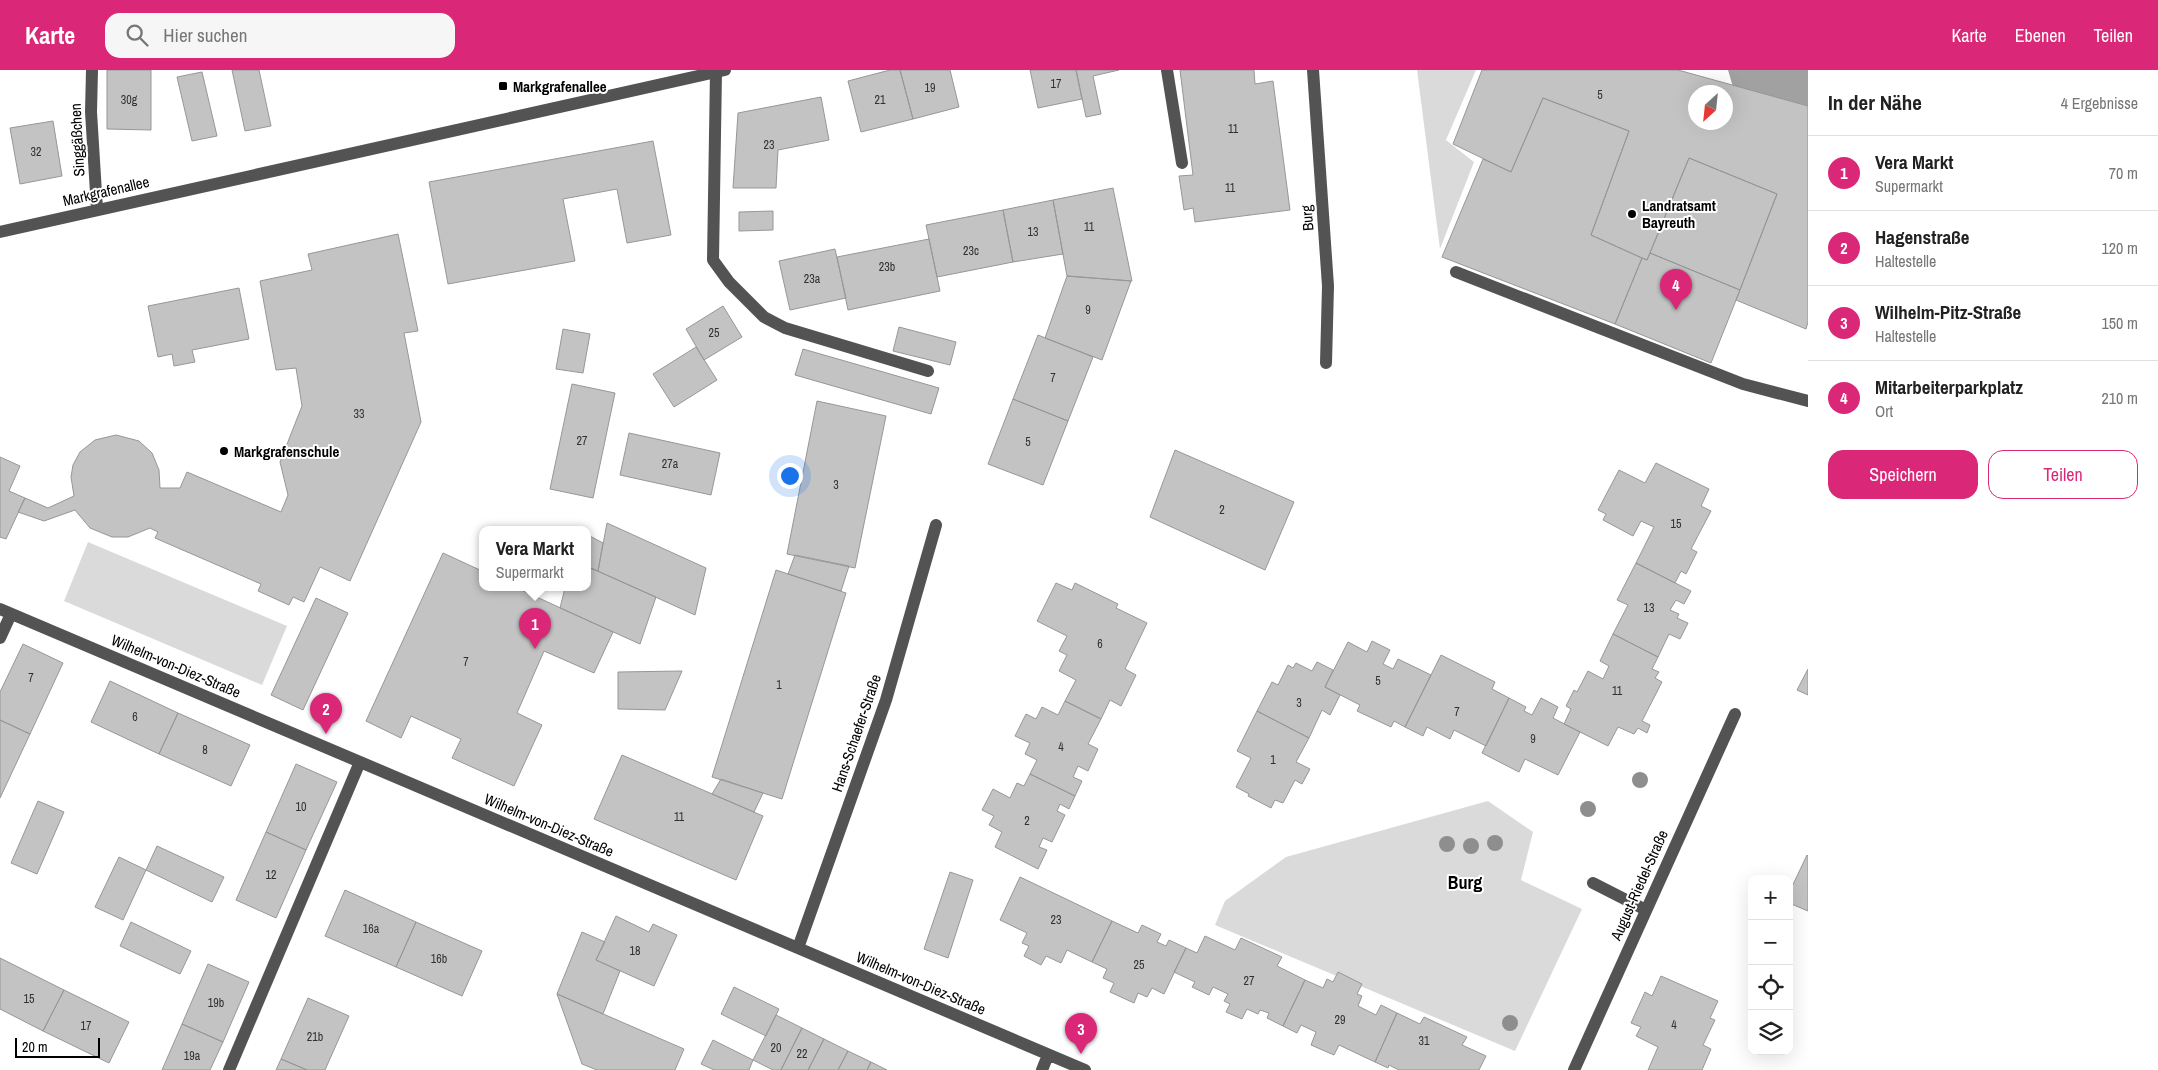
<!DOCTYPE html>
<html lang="de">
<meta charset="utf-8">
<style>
:root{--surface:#fff;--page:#f6f6f6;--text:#222;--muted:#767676;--line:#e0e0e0;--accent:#db2777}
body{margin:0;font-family:"Archivo Narrow",sans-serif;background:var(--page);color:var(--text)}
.controls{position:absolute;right:15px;bottom:15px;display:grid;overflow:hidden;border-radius:10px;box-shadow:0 5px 20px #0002}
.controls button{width:45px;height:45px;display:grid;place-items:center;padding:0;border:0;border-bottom:1px solid var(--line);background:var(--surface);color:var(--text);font:25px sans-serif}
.compass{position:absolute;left:1688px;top:15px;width:45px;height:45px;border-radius:50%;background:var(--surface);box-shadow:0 5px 20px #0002;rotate:207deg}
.scale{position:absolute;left:15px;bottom:12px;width:85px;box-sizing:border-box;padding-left:5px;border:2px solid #000;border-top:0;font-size:14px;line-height:18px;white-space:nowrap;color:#000;-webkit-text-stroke:4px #fff;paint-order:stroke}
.you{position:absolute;left:789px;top:405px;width:18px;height:18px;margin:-12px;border:4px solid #fff;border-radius:50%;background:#1a73e8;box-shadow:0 0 0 8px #1a73e833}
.badge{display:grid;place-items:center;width:32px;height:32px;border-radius:50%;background:var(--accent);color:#fff;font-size:16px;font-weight:700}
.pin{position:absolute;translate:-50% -41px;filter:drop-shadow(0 1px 2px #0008)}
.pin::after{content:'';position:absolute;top:26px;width:18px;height:15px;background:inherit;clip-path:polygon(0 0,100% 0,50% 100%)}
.popup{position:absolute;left:479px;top:456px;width:112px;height:65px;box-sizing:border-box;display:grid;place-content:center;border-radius:10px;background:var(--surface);filter:drop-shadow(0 1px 4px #0005);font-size:16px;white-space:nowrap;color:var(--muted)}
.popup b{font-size:19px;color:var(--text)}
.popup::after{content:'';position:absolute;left:50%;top:100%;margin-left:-10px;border:10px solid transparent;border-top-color:var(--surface)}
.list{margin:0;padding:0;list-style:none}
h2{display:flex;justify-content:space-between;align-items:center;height:65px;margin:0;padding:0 20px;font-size:21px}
h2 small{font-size:16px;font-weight:400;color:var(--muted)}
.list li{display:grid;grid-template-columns:32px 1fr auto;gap:15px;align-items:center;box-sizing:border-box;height:75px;padding:0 20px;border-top:1px solid var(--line)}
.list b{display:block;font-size:19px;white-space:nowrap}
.list p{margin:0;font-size:16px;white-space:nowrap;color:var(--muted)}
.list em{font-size:16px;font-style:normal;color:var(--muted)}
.actions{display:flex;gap:10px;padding:15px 20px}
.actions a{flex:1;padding:11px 0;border:1px solid var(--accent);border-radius:15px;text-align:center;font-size:18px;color:var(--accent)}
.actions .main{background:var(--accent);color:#fff}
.icon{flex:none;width:28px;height:28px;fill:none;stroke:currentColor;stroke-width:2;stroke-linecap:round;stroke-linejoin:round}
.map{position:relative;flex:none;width:1808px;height:1000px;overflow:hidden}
header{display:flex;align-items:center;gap:30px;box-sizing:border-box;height:70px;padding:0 25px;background:var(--accent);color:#fff}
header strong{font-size:24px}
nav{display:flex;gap:28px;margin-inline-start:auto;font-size:18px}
.search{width:350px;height:45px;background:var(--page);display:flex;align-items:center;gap:12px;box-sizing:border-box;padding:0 18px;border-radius:15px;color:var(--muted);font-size:19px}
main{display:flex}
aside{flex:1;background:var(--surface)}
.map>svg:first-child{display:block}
.green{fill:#dadada}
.water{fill:#a1a1a1}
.building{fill:#c3c3c3;stroke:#979797;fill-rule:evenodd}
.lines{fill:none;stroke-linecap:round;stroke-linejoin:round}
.minor{stroke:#535353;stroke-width:12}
.tree{fill:#8e8e8e}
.poi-dot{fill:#000;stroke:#fff;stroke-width:2}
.labels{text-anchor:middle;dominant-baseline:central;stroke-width:4;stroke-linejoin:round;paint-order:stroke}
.number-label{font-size:12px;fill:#313131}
.poi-label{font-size:15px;font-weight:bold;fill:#000;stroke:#fff;text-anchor:start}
.street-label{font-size:15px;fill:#000;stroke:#fff}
.quarter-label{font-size:18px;font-weight:bold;fill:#000;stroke:#fff}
</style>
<header>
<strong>Karte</strong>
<div class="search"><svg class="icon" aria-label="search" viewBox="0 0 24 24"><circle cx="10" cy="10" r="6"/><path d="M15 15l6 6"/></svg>Hier suchen</div>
<nav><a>Karte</a><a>Ebenen</a><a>Teilen</a></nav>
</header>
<main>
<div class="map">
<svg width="1808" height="1000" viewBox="0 0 1808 1000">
<rect width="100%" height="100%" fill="#fff"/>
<path class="green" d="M1417,0H1476L1446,70L1474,92L1440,179Z
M88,472L287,556L262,615L64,531Z
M1488,731L1533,762L1521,810L1582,839L1515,981L1215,855L1225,831L1286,787Z"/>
<path class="water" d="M1728,0H1808V36L1733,17Z"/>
<path class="building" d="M107,0H151V60L107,59Z
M232,0H259L271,56L245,61Z
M890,0H900L913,49L861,62L848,11Z
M900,0H950L959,37L913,49Z
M1030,0H1076L1082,29L1038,38Z
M1076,0H1119L1093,6L1101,44L1086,47Z
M1180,0H1254L1255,14L1273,11L1290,140L1195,152L1193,138L1184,140L1179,106L1193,105Z
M1482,0H1678L1808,36V252L1806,259L1736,230L1777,124L1689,88L1647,190L1642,188L1591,165L1629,61L1543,28L1511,102L1453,74ZM1696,22H1726V52H1696Z
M202,2L217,66L192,71L177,7Z
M821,27L829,70L778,80L776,118H733L738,43Z
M1543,28L1629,61L1591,165L1642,188L1615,254L1442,187L1483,89L1511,102Z
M53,51L62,106L20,114L10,58Z
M653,71L671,165L627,173L617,119L563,129L575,191L448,214L429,112Z
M1689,88L1777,124L1740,220L1650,183Z
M1113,118L1132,211L1067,206L1053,130Z
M1053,130L1063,184L1013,192L1003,140Z
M1003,140L1013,192L937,207L926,155Z
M773,141V160L739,161V142Z
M398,164L418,261L404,263L421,352L350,511L320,497L304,532L293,527L289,535L258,521L261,514L155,468L158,462L150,458L128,467H112L90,458L75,440L44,451L18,442L25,428L48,438L74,426L71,407L73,395L80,382L95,370L116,365L139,371L152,383L159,400L160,418H180L187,402L281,442L288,425L280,392L302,336L296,298L276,300L260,211L312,200L308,184Z
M929,169L940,221L848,240L837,187Z
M835,179L846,228L790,240L779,191Z
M1650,183L1740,220L1711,293L1615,254L1642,188L1647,190Z
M1067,206L1131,211L1102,290L1045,268Z
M239,218L249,269L192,280L195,292L174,296L172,284L158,287L148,236Z
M723,236L742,267L704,290L686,259Z
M899,257L956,272L950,295L893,281Z
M563,259L590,264L583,303L556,299Z
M1038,265L1093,287L1068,351L1013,329Z
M696,277L717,310L674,337L653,304Z
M803,279L939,318L931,344L795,305Z
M572,314L615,323L593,428L550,419Z
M1013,329L1068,351L1043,415L988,394Z
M817,331L886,346L855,498L787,484Z
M629,363L720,383L711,425L620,405Z
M1175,380L1294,432L1265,500L1150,447Z
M0,387L20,396L9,421L25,428L6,469L0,467Z
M1656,393L1709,419L1701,436L1711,441L1691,479L1697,482L1686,504L1681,501L1675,513L1636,493L1654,457L1641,451L1633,466L1603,450L1606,444L1598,440L1619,400L1645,413Z
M607,453L706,498L695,545L598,501Z
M588,465L603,473L598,501L588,497Z
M443,483L482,501V518H517L613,562L594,603L544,581L517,643L542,655L514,716L452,688L461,669L411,646L401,668L366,651Z
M795,485L849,496L841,521L788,504Z
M1636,493L1691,521L1684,534L1676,530L1670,540L1679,544L1677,548L1688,553L1680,569L1669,564L1658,587L1613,564L1628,535L1617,530Z
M588,497L656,527L640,574L560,538L565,518H588Z
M776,500L846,523L782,729L712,707Z
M1056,513L1072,520L1075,513L1118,534L1116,538L1147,553L1125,599L1136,605L1121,636L1110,630L1101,649L1065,631L1076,610L1059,601L1067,585L1059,581L1067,566L1037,551Z
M316,528L348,543L303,640L271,625Z
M1613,564L1658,587L1652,599L1659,602L1655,608L1662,612L1642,651L1650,655L1647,663L1638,658L1634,664L1618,657L1608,676L1564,654L1571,639L1566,636L1574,620L1577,622L1588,601L1603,609L1609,596L1600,591Z
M1372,571L1390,580L1383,594L1393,599L1398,589L1431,605L1405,657L1394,651L1391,657L1357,641L1360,635L1325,617L1348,572L1367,582Z
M23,574L63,593L30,664L0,650V622Z
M1441,585L1495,612L1492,619L1509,628L1486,676L1454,660L1450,669L1427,657L1423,666L1405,657Z
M1317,592L1333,600L1325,617L1340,625L1330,645L1322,640L1309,668L1257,641L1272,612L1278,615L1288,595L1293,598L1296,593L1312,601Z
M1808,599V625L1797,620Z
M682,601L665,640L618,639V602Z
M110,611L178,643L159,684L91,652Z
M1509,628L1526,637L1524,641L1532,645L1541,628L1558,637L1553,648L1580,662L1558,705L1525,689L1519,702L1482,683Z
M1065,631L1101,649L1088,674L1098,679L1088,701L1078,696L1073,707L1082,711L1075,726L1030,704L1037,690L1025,684L1030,673L1015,666L1026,644L1036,649L1042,637L1058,645Z
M1257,641L1309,668L1296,692L1310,699L1302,714L1295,710L1283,733L1275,730L1271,738L1248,726L1249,724L1236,717L1251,688L1237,681Z
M178,643L250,675L231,716L159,684Z
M0,650L30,664L0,728Z
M622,685L763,746L736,810L594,749Z
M296,694L337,712L306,780L266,762Z
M1030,704L1075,726L1069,739L1060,734L1057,741L1065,745L1052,772L1043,768L1039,777L1047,780L1038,799L995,777L1002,762L989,755L994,746L982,740L993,719L1010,728L1017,713L1024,716Z
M721,709L763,723L754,742L712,724Z
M38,731L64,742L37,804L11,793Z
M266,762L306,780L276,848L236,830Z
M157,776L224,807L212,832L146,800Z
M1807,785L1808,786V841L1789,833V823Z
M119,787L146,800L123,850L95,837Z
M950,802L973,810L948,888L924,879Z
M1020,807L1112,851L1092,892L1067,880L1061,893L1046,886L1041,895L1024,886L1029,876L1022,873L1027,863L1000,850Z
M345,820L416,852L396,897L325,866Z
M616,846L649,862L653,854L677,865L654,916L596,890Z
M1112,851L1138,863L1142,855L1161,864L1157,872L1166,876L1169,870L1186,878L1164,924L1152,918L1147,927L1138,923L1134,933L1110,922L1114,913L1103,908L1107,899L1092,892Z
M131,852L191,881L180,904L120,876Z
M416,852L482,881L462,926L396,897Z
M582,862L605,872L596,890L620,901L603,944L557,924Z
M1205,866L1235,880L1241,868L1282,887L1277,896L1305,910L1283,956L1267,948L1269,943L1260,940L1258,944L1247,939L1242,949L1226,942L1230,934L1224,931L1228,924L1213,917L1209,925L1192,917L1195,912L1174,902L1186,878L1197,883Z
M0,888L64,920L43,961L0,939Z
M208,894L249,912L223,972L182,954Z
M1338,902L1362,914L1357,924L1362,926L1358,936L1376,945L1381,935L1397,943L1375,992L1339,975L1334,985L1311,975L1316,962L1301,955L1297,963L1283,956L1305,910L1323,918L1327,909L1333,912Z
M1661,906L1718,931L1710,948L1715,950L1703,975L1711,979L1702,1000H1648L1658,977L1636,966L1641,957L1631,953L1645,922L1652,926Z
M734,917L779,939L766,966L721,944Z
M64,920L129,952L109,993L43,961Z
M557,924L684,979L675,1000H597L582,994Z
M308,928L349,946L325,1000H307L281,989Z
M1397,943L1420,954L1424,947L1467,967L1462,975L1486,986L1479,1000H1399L1389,995L1388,998L1375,992Z
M776,945L802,958L781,1000H773L753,990Z
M182,954L223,972L210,1000H162Z
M802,958L824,969L808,1000H781Z
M824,969L848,981L838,1000H808Z
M713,970L753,990L749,1000H714L701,994Z
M848,981L871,992L867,1000H838Z
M281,989L307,1000H276Z
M871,992L887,1000H867Z"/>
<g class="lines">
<path class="minor" d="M92,0L91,42L97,139
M1167,0L1182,93
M1313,0L1328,216L1326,293
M716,2L713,190L729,212L764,247L785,258L928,301
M0,162L725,0
M1456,202L1743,314L1808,331
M0,539L1085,1000
M0,568L11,544
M1593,813L1646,840
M798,878L886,630L936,455
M229,1000L360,692
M1042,1000L1048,985
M1574,1000L1735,644"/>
</g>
<g class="tree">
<circle cx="1640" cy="710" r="8"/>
<circle cx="1588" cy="739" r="8"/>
<circle cx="1495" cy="773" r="8"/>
<circle cx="1447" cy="774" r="8"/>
<circle cx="1471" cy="776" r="8"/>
<circle cx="1510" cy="953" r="8"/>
</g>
<g class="poi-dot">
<rect x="498" y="11" width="10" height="10" rx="2.5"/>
<circle cx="1632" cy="144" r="5"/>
<circle cx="224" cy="381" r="5"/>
</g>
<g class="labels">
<g class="number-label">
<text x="1056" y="14">17</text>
<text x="930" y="18">19</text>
<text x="1600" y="25">5</text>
<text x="129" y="30">30g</text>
<text x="880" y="30">21</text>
<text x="1233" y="59">11</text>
<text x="769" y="75">23</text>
<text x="36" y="82">32</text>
<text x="1230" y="118">11</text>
<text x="1089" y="157">11</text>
<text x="1033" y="162">13</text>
<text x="971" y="181">23c</text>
<text x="887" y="197">23b</text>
<text x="812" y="209">23a</text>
<text x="1088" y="240">9</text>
<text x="714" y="263">25</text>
<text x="1053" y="308">7</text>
<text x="359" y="344">33</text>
<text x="582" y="371">27</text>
<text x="1028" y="372">5</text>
<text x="670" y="394">27a</text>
<text x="836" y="415">3</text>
<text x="1222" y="440">2</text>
<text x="1676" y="454">15</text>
<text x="1649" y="538">13</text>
<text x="1100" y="574">6</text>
<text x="466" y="592">7</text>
<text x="31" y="608">7</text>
<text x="1378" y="611">5</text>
<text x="779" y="615">1</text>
<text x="1617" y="621">11</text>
<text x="1299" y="633">3</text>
<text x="1457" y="642">7</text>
<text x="135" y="647">6</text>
<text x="1533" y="669">9</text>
<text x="1061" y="677">4</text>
<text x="205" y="680">8</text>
<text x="1273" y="690">1</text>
<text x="301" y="737">10</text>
<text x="679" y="747">11</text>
<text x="1027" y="751">2</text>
<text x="271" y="805">12</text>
<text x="1056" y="850">23</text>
<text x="371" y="859">16a</text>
<text x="635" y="881">18</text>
<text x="439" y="889">16b</text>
<text x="1139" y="895">25</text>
<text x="1249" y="911">27</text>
<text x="29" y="929">15</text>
<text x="216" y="933">19b</text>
<text x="1340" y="950">29</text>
<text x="1674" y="955">4</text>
<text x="86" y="956">17</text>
<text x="315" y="967">21b</text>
<text x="1424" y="971">31</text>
<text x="776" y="978">20</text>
<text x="802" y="984">22</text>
<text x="192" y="986">19a</text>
</g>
<g class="poi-label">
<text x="513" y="16">Markgrafenallee</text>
<text x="1642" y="135">Landratsamt<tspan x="1642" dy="17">Bayreuth</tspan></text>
<text x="234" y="381">Markgrafenschule</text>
</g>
<g class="street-label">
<text transform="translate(77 70) rotate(-93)">Singgäßchen</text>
<text transform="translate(106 121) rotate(-13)">Markgrafenallee</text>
<text transform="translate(1307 148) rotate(-94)">Burg</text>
<text transform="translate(176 596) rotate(23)">Wilhelm-von-Diez-Straße</text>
<text transform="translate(856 663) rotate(-71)">Hans-Schaefer-Straße</text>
<text transform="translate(549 755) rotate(23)">Wilhelm-von-Diez-Straße</text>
<text transform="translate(1639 815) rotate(-66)">August-Riedel-Straße</text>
<text transform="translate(921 913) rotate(23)">Wilhelm-von-Diez-Straße</text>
</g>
<g class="quarter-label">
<text x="1465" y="812">Burg</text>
</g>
</g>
</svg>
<div class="controls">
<button>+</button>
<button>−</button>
<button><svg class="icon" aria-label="locate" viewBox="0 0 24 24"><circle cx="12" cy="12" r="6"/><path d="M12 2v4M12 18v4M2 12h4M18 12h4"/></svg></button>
<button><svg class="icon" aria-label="layers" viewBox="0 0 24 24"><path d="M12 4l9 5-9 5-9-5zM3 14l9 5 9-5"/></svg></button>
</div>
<svg class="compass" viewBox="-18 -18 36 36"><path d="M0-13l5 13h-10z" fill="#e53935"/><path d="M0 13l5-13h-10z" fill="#767676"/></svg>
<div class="scale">20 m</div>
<div class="you"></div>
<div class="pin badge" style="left:535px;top:579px">1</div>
<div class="popup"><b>Vera Markt</b>Supermarkt</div>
<div class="pin badge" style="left:326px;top:664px">2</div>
<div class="pin badge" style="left:1081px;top:984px">3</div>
<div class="pin badge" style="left:1676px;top:240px">4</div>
</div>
<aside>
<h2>In der Nähe<small>4 Ergebnisse</small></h2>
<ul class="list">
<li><span class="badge">1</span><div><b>Vera Markt</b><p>Supermarkt</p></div><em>70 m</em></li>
<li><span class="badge">2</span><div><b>Hagenstraße</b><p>Haltestelle</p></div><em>120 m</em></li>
<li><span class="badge">3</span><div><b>Wilhelm-Pitz-Straße</b><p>Haltestelle</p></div><em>150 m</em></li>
<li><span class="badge">4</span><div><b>Mitarbeiterparkplatz</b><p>Ort</p></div><em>210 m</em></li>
</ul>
<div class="actions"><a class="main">Speichern</a><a>Teilen</a></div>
</aside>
</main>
